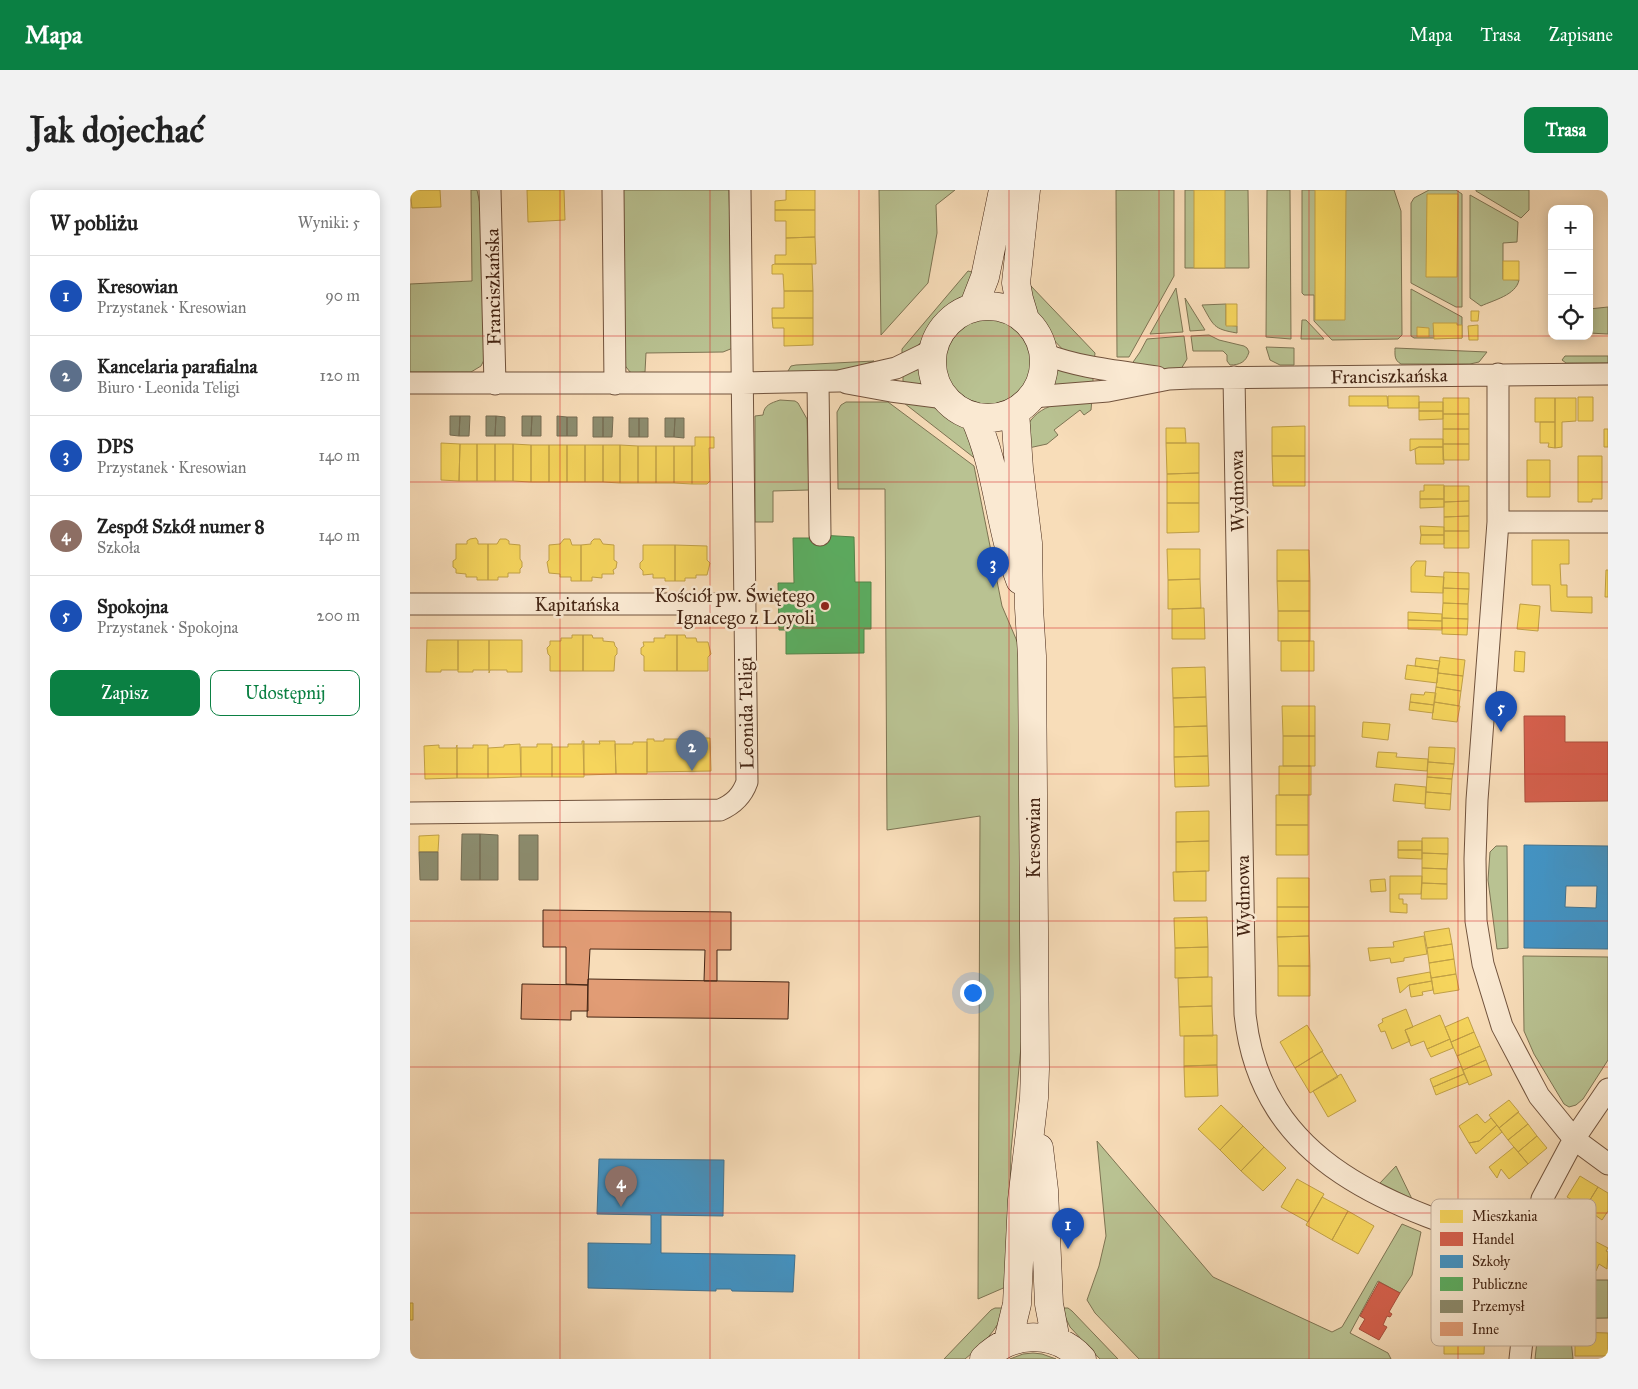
<!DOCTYPE html>
<html lang="pl">
<meta charset="utf-8">
<style>
:root{--surface:#fff;--page:#f2f2f2;--text:#222;--muted:#767676;--line:#e0e0e0;--accent:#0b8043}
body{margin:0;font-family:"IM FELL Great Primer",serif;background:var(--page);color:var(--text)}
.controls{position:absolute;right:15px;top:15px;display:grid;overflow:hidden;border-radius:10px;box-shadow:0 2px 12px #0003}
.controls button{width:45px;height:45px;display:grid;place-items:center;padding:0;border:0;border-bottom:1px solid var(--line);background:var(--surface);color:var(--text);font:25px sans-serif}
.you{position:absolute;left:562px;top:802px;width:18px;height:18px;margin:-12px;border:4px solid #fff;border-radius:50%;background:#1a73e8;box-shadow:0 0 0 8px #1a73e833}
.badge{display:grid;place-items:center;width:32px;height:32px;border-radius:50%;background:var(--accent);color:#fff;font-size:16px;font-weight:700}
.pin{position:absolute;translate:-50% -41px;filter:drop-shadow(0 1px 2px #0008)}
.pin::after{content:'';position:absolute;top:26px;width:18px;height:15px;background:inherit;clip-path:polygon(0 0,100% 0,50% 100%)}
.list{margin:0;padding:0;list-style:none}
h2{display:flex;justify-content:space-between;align-items:center;height:65px;margin:0;padding:0 20px;font-size:21px}
h2 small{font-size:16px;font-weight:400;color:var(--muted)}
.list li{display:grid;grid-template-columns:32px 1fr auto;gap:15px;align-items:center;box-sizing:border-box;height:80px;padding:0 20px;border-top:1px solid var(--line)}
.list b{display:block;font-size:19px;white-space:nowrap}
.list p{margin:0;font-size:16px;white-space:nowrap;color:var(--muted)}
.list em{font-size:16px;font-style:normal;color:var(--muted)}
.actions{display:flex;gap:10px;padding:15px 20px}
.actions a{flex:1;padding:11px 0;border:1px solid var(--accent);border-radius:10px;text-align:center;font-size:18px;color:var(--accent)}
.actions .main{background:var(--accent);color:#fff}
.icon{flex:none;width:28px;height:28px;fill:none;stroke:currentColor;stroke-width:2;stroke-linecap:round;stroke-linejoin:round}
.map{position:relative;flex:none;width:1198px;height:1169px;overflow:hidden;border-radius:10px}
header{display:flex;align-items:center;gap:30px;box-sizing:border-box;height:70px;padding:0 25px;background:var(--accent);color:#fff}
header strong{font-size:24px}
nav{display:flex;gap:28px;margin-inline-start:auto;font-size:18px}
.intro{display:flex;align-items:center;justify-content:space-between;box-sizing:border-box;height:120px;padding:0 30px}
h1{margin:0;font-size:35px}
.button{padding:12px 22px;border-radius:10px;background:var(--accent);color:#fff;font-size:18px;font-weight:700}
main{display:flex;gap:30px;padding:0 30px}
aside{flex:1;background:var(--surface);border-radius:10px;box-shadow:0 2px 12px #0003}
.map>svg:first-child{display:block}
.green{fill:#b9c292;stroke:#7e7453}
.homes{fill:#f6d55c;stroke:#c1a046}
.shops{fill:#d6604d;stroke:#aa4e3c}
.schools{fill:#4393c3;stroke:#43728e;fill-rule:evenodd}
.public{fill:#5aae61;stroke:#53854a}
.industry{fill:#8c8c6e;stroke:#766d53}
.building{fill:#e19c75;stroke:#442514}
.lines{fill:none;stroke-linecap:round;stroke-linejoin:round}
.street-casing{stroke:#71533d;stroke-width:23}
.secondary-casing{stroke:#442514;stroke-width:29}
.street{stroke:#fae9d2;stroke-width:21}
.secondary{stroke:#fae9d2;stroke-width:28}
.grid{fill:none;stroke:#d62828;stroke-width:1;stroke-opacity:0.55}
.poi-dot{fill:#8f2418;stroke:#fae9d2;stroke-width:2}
.labels{text-anchor:middle;dominant-baseline:central;stroke-width:5;stroke-linejoin:round;paint-order:stroke}
.street-label{font-size:19px;fill:#442514;stroke:#fae9d2}
.poi-label{font-size:19px;fill:#442514;stroke:#fae9d2;text-anchor:end}
.key{fill:#fae9d2;stroke:#c3ae99;stroke-width:1}
.key-label{font-size:14px;fill:#442514}
</style>
<header>
<strong>Mapa</strong>
<nav><a>Mapa</a><a>Trasa</a><a>Zapisane</a></nav>
</header>
<div class="intro"><h1>Jak dojechać</h1><a class="button">Trasa</a></div>
<main>
<aside>
<h2>W pobliżu<small>Wyniki: 5</small></h2>
<ul class="list">
<li><span class="badge" style="background:#1a4fb4">1</span><div><b>Kresowian</b><p>Przystanek · Kresowian</p></div><em>90 m</em></li>
<li><span class="badge" style="background:#5c6f8a">2</span><div><b>Kancelaria parafialna</b><p>Biuro · Leonida Teligi</p></div><em>120 m</em></li>
<li><span class="badge" style="background:#1a4fb4">3</span><div><b>DPS</b><p>Przystanek · Kresowian</p></div><em>140 m</em></li>
<li><span class="badge" style="background:#8d6e63">4</span><div><b>Zespół Szkół numer 8</b><p>Szkoła</p></div><em>140 m</em></li>
<li><span class="badge" style="background:#1a4fb4">5</span><div><b>Spokojna</b><p>Przystanek · Spokojna</p></div><em>200 m</em></li>
</ul>
<div class="actions"><a class="main">Zapisz</a><a>Udostępnij</a></div>
</aside>
<div class="map">
<svg width="1198" height="1169" viewBox="0 0 1198 1169">
<rect width="100%" height="100%" fill="#f8ddb9"/>
<filter id="stains"><feTurbulence type="fractalNoise" baseFrequency=".004" numOctaves="4"/><feColorMatrix values="0 0 0 0 .2 0 0 0 0 .09 0 0 0 0 .02 0 0 0 .5 -.17"/></filter>
<radialGradient id="worn" r=".72"><stop offset=".6" stop-color="#630" stop-opacity="0"/><stop offset="1" stop-color="#630" stop-opacity=".3"/></radialGradient>
<path class="green" d="M61,0H67L71,19L76,166L71,176L61,182H0V94L62,91Z
M210,0H319L323,158L313,162L236,163L235,182L223,183L220,182L213,173Z
M469,0H545L526,15L527,43L518,93L471,145Z
M706,0H764V86L719,167H707Z
M775,0H838L839,78H775Z
M857,0H880L881,149L856,147Z
M892,0H984L991,21L992,145L988,149L922,150L904,131V105H894L892,103Z
M1019,0H1046L1052,4V117H1046L1001,93V13L1004,8Z
M1066,0H1119V20L1111,28L1066,1Z
M1060,5L1108,32L1107,52L1093,53V89L1109,90C1106,105 1084,110 1071,116L1060,108Z
M558,81L570,84L559,102L549,111L530,125L511,152L492,172V159Z
M620,95L685,163L684,173L657,164L639,145L623,124Z
M766,98L773,142L740,144Z
M1001,99L1052,127V148H1004L1001,146Z
M775,108L795,140L780,141Z
M816,114V135L827,136V143C803,139 804,136 792,115Z
M1198,117V144L1179,143V119Z
M533 172a45 45 0 1 1 90 0a45 45 0 1 1-90 0Z
M892,130H896L914,149H891Z
M799,145L809,150L834,156L837,158L839,162C836,172 830,175 820,175L817,171V165L813,161H783L781,146Z
M774,146L777,169L771,179L719,178L730,162L737,149Z
M856,157L884,158V175H870L860,170Z
M985,158L1077,162L1069,172L1060,174H991C984,170 985,165 985,158Z
M1155,166H1198V173H1156L1152,170Z
M464,171L442,179L379,184L378,181L381,176L386,175Z
M645,177L683,183V196L639,200L643,189Z
M511,179L516,199L493,197V184Z
M682,208L681,220L674,225L670,220L644,240L648,245L637,254L614,259C614,253 614,245 616,239C627,212 658,212 682,208Z
M370,210L385,211L388,213L397,229L399,300L363,301V332H345V226L353,225C354,215 361,213 370,210Z
M436,212H478L564,276L592,416L612,463L613,836L601,961L598,1096L568,1109L570,626L477,640L475,299H428L427,222L431,215Z
M494,213L524,216L551,232L559,240L567,270Z
M1086,656H1097L1098,758L1087,759L1078,690L1080,662Z
M1113,766L1198,767V870L1173,909L1166,915L1159,917L1154,914L1124,864L1114,841Z
M687,951L803,1087L922,1142L932,1137L992,1034L1011,1042L1002,1085L990,1103L968,1091L940,1143L978,1163L981,1169H729L685,1123L677,1110L689,1076L696,1046Z
M986,976L1002,1009L970,993Z
M1162,1088L1174,1090H1198V1128L1133,1129L1132,1108L1147,1111L1145,1121L1156,1123Z
M585,1118H595C588,1140 572,1155 555,1169H534L581,1120Z
M651,1118H658L662,1121L708,1169H690L688,1167L660,1137Z
M1133,1140H1160L1163,1169H1125L1128,1142Z
M623,1163L632,1164L646,1169H600L613,1164Z"/>
<path class="homes" d="M0,0H30L31,17L2,18Z
M117,0H154L155,30L118,32Z
M376,0H405V20H365V11L376,10Z
M784,0H815V78H784Z
M905,0H936L935,130H905Z
M1017,4H1048L1047,87H1016Z
M365,20H405V47L376,48V31H365Z
M405,47L406,74H365V65H376V48Z
M1093,71H1109V90H1093Z
M365,74H402L403,101H374L373,84H362V75Z
M374,101H403V128H362V118H374Z
M816,114H827V136H816Z
M1061,121H1069L1068,131H1061Z
M362,128H403V155L374,156V138H363Z
M1023,133H1047V135H1052V148L1024,149Z
M1068,135V150H1059L1058,136Z
M1007,137L1019,138V147H1007Z
M939,206H977L978,216H939Z
M978,206H1009V218H978Z
M1168,207H1183V231H1168Z
M1033,208H1059V224H1033Z
M1125,208H1145V232H1125Z
M1145,208H1166V231L1152,232V257L1145,258Z
M1009,212H1033V221H1009Z
M1009,221H1033V229L1009,230Z
M1033,224H1059V239H1033Z
M1130,232H1145V258L1138,257L1139,253H1130Z
M895,236V266H862V237Z
M756,238H775L776,253H756Z
M1033,239H1059V254H1033Z
M1194,239H1198V257H1194Z
M285,247H304V258H299L300,291L297,294H282V256H285Z
M1000,249H1033V257H1009L1000,261Z
M31,253L50,254L49,291L31,290Z
M756,253H789V283L757,284Z
M50,254H67V291H49Z
M67,254H85V291H67Z
M85,254H103V291H85Z
M103,254L121,255V292L103,291Z
M1033,254H1059V270H1033Z
M121,255H139V292H121Z
M139,255H157V292H139Z
M157,255H175V292H157Z
M175,255H193V292H175Z
M193,255H210V293L193,292Z
M210,255L228,256V293H210Z
M228,256H246V293H228Z
M246,256H264V293H246Z
M264,256H282V294L264,293Z
M1009,257H1033L1034,274H1006L1005,259Z
M862,266H895V296H863Z
M1168,266H1192V309H1182V312H1168Z
M1117,270H1140V307H1117Z
M789,283V313H757V284Z
M1014,295H1034V309H1010V301H1014Z
M1034,296H1059V311L1034,312Z
M1010,309H1034V317L1010,318Z
M1059,311V326L1034,327V312Z
M757,313H789V342L757,343Z
M1059,326V341H1034V327Z
M1010,336L1034,337V345H1011Z
M1034,341H1059V358H1034Z
M1011,345H1034V354H1010Z
M66,348L68,351V354H78V390H67V387H56V384L46,383V379L43,377V371L46,369V354H57V351L60,349Z
M90,349H96L99,351V354L110,355V369L112,372V377L110,379V383H98V387H88V390H78V354H87Z
M154,349H160L162,355H171V391H161V387H150V384L139,383L137,372L139,370V355L150,354Z
M184,349H190L193,354L204,355V370L207,372L206,378L203,380L204,384H192V388L182,387V391H171V355L181,354V352Z
M1122,350H1159V374H1150L1151,395H1157V407H1182V423L1141,421L1140,395H1122Z
M233,355H265V391H255V388H243V384L233,385V381L230,378V373L233,370Z
M265,355L297,356V370L300,373L297,385H286V388H275V391H265Z
M757,359H790V389L758,390Z
M867,360H899L900,391H867Z
M1006,371H1016L1015,386L1034,387L1033,403L1001,402V377Z
M1196,380H1198V407H1195Z
M1034,382L1059,383V399L1033,398Z
M790,389L791,418L758,419V390Z
M867,391H900V421H868Z
M1033,398L1059,399L1058,414L1033,413Z
M1033,413L1058,414V429L1032,428Z
M1110,414L1130,416L1128,441L1107,439Z
M794,418L795,449H762V419Z
M868,421H900V451H868Z
M998,422L1032,424V431L998,430Z
M1032,428L1058,429L1057,445L1032,444Z
M998,430L1032,431V440L998,439Z
M162,445H173V481H140V466L138,464L137,458L140,455V451H151V448H162Z
M173,445H182L183,448H193V451L204,452L205,456L207,458V464L205,466L204,481H173Z
M255,445H267V481H234V466L231,464V458L234,456L233,452H244V448H255Z
M267,445H275L276,448H286L287,452H298L301,464L298,467V481H267Z
M17,450H48V480H31V482H16Z
M48,450H79V480H63V482H48Z
M79,450H112V482H97V480H80L79,483Z
M871,451H904V481H871Z
M1105,461L1115,462L1114,482L1104,481Z
M1030,467L1055,470L1053,486L1028,483Z
M1006,468L1030,471L1028,479L1005,476Z
M997,475L1028,479L1027,493L995,489Z
M795,477L796,507L763,508L762,478Z
M1028,483L1053,486L1051,501L1026,497Z
M1026,497L1051,501L1049,516L1024,512Z
M1015,502L1026,503L1024,515L1000,512L1001,504L1014,505Z
M796,507L797,536L764,537L763,508Z
M1000,512L1024,515L1023,523L999,520Z
M1024,512L1050,516L1047,532L1022,529Z
M872,516H905V546H873Z
M953,532L980,534L978,550L952,547Z
M797,536L798,566L764,567V537Z
M873,546H905V576H873Z
M285,548H300L301,581L237,582V549H244V551H254V549H269V551H285Z
M172,551H174V587H142V557H158V554H172Z
M189,551H205L206,584L174,585L173,554H190Z
M223,552H237V584H206L205,554H223Z
M110,554L111,587L78,588V558L94,557V555Z
M127,554H142V587H111V557H127Z
M29,555V558H46L47,555V588L15,589L14,556Z
M63,555H78V588H47V558H63Z
M1019,557L1045,558L1044,574L1018,572Z
M968,562L987,563L986,567L1018,569L1017,581L966,577Z
M798,566L799,596L765,597L764,567Z
M1018,572L1044,574L1042,589L1017,587Z
M869,576H901V605H869Z
M1017,587L1042,589L1041,604L1016,602Z
M985,594L1016,597L1015,614L983,611Z
M1016,602L1041,604L1040,620L1015,618Z
M866,605H898V635H866Z
M799,621V651L766,652V622Z
M866,635H898V665H866Z
M29,645L28,662H9V646Z
M1012,648H1038V664L1012,663Z
M799,651V681L766,682V652Z
M988,651H1012V660H988Z
M988,660H1012V669L988,668Z
M1012,663L1038,664L1037,679L1012,678Z
M1012,678L1037,679V694L1012,693Z
M796,681V711H764L763,682Z
M980,686H1012L1011,704H989V709H993V714H997V723L980,722Z
M867,688H899V717H867Z
M975,689L976,701L961,702L960,690Z
M1012,693L1037,694V709H1011Z
M867,717H899V746L867,747Z
M797,727L798,757L765,758L764,728Z
M1039,738L1042,754L1017,758L1014,742Z
M899,746L900,776H868L867,747Z
M1014,746L1017,764L994,768V771L981,773L980,768L960,771L958,758L984,757L983,752Z
M1042,754L1044,769L1019,773L1017,758Z
M798,757V787L765,788V758Z
M1044,769L1046,784L1021,788L1019,773Z
M868,776H900V806H868Z
M1020,782L1022,791L999,795L990,803L987,788Z
M1046,784L1049,800L1024,804L1021,788Z
M798,787H802V816L769,817L768,788Z
M1022,791L1023,800L1012,802L1013,805L1001,807L999,795Z
M802,816L803,846H770L769,817Z
M996,819L1003,837L995,840L1000,851L982,859L975,841L971,842L968,835L973,832L972,829Z
M1030,825L1040,849L1017,859L1014,851L1001,856L995,840Z
M1058,827L1064,842L1041,852L1035,837Z
M897,835L913,861L885,878L870,852Z
M1064,842L1070,856L1047,866L1041,852Z
M807,845V875L774,876V846Z
M1040,849L1043,858L1021,867L1017,859Z
M1070,856L1076,870L1053,880L1047,866Z
M912,861L928,887L900,903L885,878Z
M1076,870L1082,885L1059,895L1053,880Z
M807,875L808,906L775,907L774,876Z
M1051,876L1054,884L1023,897L1020,889Z
M931,884L946,911L918,927L903,901Z
M1054,884L1058,892L1026,905L1023,897Z
M1099,910L1109,922L1089,938L1079,925Z
M811,915L833,936L810,960L788,939Z
M1108,922L1118,934L1098,950L1089,938Z
M1067,924L1075,933L1081,928L1087,935L1069,951L1059,953L1049,936Z
M1118,934L1127,946L1108,962L1098,950Z
M1087,935L1092,942L1066,964L1059,953L1069,951Z
M833,936L854,957L831,981L810,960Z
M1127,946L1137,958L1118,974L1108,962Z
M854,957L876,978L853,1001L831,981Z
M1104,957L1118,974L1099,989L1091,979L1087,988L1079,977Z
M1170,986L1188,997L1175,1018L1157,1007Z
M887,989L914,1004L898,1032L871,1017Z
M1188,997L1198,1003V1021L1192,1030L1175,1018Z
M912,1007L938,1021L922,1050L896,1035Z
M938,1021L964,1036L948,1064L922,1050Z
M1175,1046L1198,1058L1196,1061L1198,1062L1197,1079L1189,1074L1186,1081L1163,1069Z
M0,1113H3V1130H0Z
M1075,1137L1074,1164H1034V1138Z
M1165,1142L1198,1143V1166H1165Z"/>
<path class="shops" d="M1114,526H1155V552H1198V611L1115,612Z
M969,1092L990,1103L979,1122L982,1124L980,1127L977,1126L973,1135L977,1137L969,1150L949,1139L955,1129L950,1126Z"/>
<path class="schools" d="M1114,655L1198,656V759L1114,758ZM1156,696H1187L1186,718L1155,717Z
M189,969L314,970L313,1026L251,1025V1063L385,1065L383,1102L322,1101L321,1099H306V1101L178,1098V1053L241,1054V1025L187,1024Z"/>
<path class="public" d="M410,345L444,347L445,392H461V439H454V463L376,464V440H369L368,393H384L383,348H400V346Z"/>
<path class="industry" d="M40,226H50L49,246L40,245Z
M50,226H60L59,246H49Z
M76,226H86L85,246H76Z
M86,226L95,227V246H85Z
M112,226H122L121,246H112Z
M122,226H131V246H121Z
M147,226L157,227V246H147Z
M157,227H167V246H157Z
M183,227H193V247H183Z
M193,227H203L202,247H193Z
M219,228H229V247H219Z
M229,228H238V247H229Z
M255,228H265L264,247H255Z
M265,228H274V248L264,247Z
M52,644H70V690H51Z
M70,644L88,645V690H70Z
M109,645H128V690H109Z
M9,662H28V690H10Z"/>
<path class="building" d="M133,720L321,722V760H307V791H294L295,760L180,759L178,795L156,794V757H133Z
M178,789L379,792L378,829L177,827Z
M112,794L178,795V821H161V830L111,829Z"/>
<g class="lines">
<defs>
<path id="street" d="M80,0L85,194
M203,0L205,194
M634,164C670,178 708,181 747,187
M1088,184V332L1067,610L1065,669L1066,731L1073,774L1092,836L1129,906L1164,949L1198,974
M824,187L835,824C851,981 993,1021 1122,1061
M0,193H333L429,191L486,178L523,160
M408,193L410,345
M437,193L481,201L535,208
M622,207L698,201L759,189L781,188L1198,184
M1088,332H1198
M0,414H334
M0,623L310,620C324,614 332,606 337,592L330,0
M1110,1169L1122,1061L1132,1009L1164,949L1198,899"/>
<path id="secondary" d="M522 172a56 56 0 1 1 112 0a56 56 0 1 1-112 0Z
M563,118L575,87L593,0
M615,129L609,109L606,93L616,0
M564,226C584,271 587,311 599,357C602,368 606,379 610,390
M629,958L634,1000L639,1114L646,1151
M598,1151L607,1114L612,1010L624,908L625,879L622,466L619,418L618,353L609,279L605,221
M574,1169C601,1141 645,1139 672,1169"/>
</defs>
<use href="#street" class="street-casing"/>
<use href="#secondary" class="secondary-casing"/>
<use href="#street" class="street"/>
<use href="#secondary" class="secondary"/>
</g>
<path class="grid" d="M150,0V1169M300,0V1169M449,0V1169M599,0V1169M749,0V1169M899,0V1169M1048,0V1169M0,146H1142M1179,146H1198M0,292H1198M0,438H1198M0,584H1198M0,731H1198M0,877H1198M0,1023H1198"/>
<circle class="poi-dot" cx="415" cy="416" r="5"/>
<g class="labels">
<g class="street-label">
<text transform="translate(83 97) rotate(-91)">Franciszkańska</text>
<text transform="translate(979 186) rotate(-1)">Franciszkańska</text>
<text transform="translate(827 301) rotate(-91)">Wydmowa</text>
<text x="167" y="414">Kapitańska</text>
<text transform="translate(336 523) rotate(-91)">Leonida Teligi</text>
<text transform="translate(623 648) rotate(-90)">Kresowian</text>
<text transform="translate(833 706) rotate(-91)">Wydmowa</text>
</g>
<g class="poi-label">
<text x="405" y="405">Kościół pw. Świętego<tspan x="405" dy="22">Ignacego z Loyoli</tspan></text>
</g>
</g>
<rect x="1021" y="1009" width="165" height="147" rx="8" class="key"/>
<rect x="1030" y="1020" width="23" height="13" fill="#f6d55c"/>
<rect x="1030" y="1042" width="23" height="14" fill="#d6604d"/>
<rect x="1030" y="1065" width="23" height="13" fill="#4393c3"/>
<rect x="1030" y="1087" width="23" height="14" fill="#5aae61"/>
<rect x="1030" y="1110" width="23" height="13" fill="#8c8c6e"/>
<rect x="1030" y="1132" width="23" height="14" fill="#e19c75"/>
<g class="key-label">
<text x="1062" y="1031">Mieszkania</text>
<text x="1062" y="1054">Handel</text>
<text x="1062" y="1076">Szkoły</text>
<text x="1062" y="1099">Publiczne</text>
<text x="1062" y="1121">Przemysł</text>
<text x="1062" y="1144">Inne</text>
</g>
<rect width="100%" height="100%" filter="url(#stains)"/>
<rect width="100%" height="100%" fill="url(#worn)"/>
</svg>
<div class="controls">
<button>+</button>
<button>−</button>
<button><svg class="icon" aria-label="locate" viewBox="0 0 24 24"><circle cx="12" cy="12" r="6"/><path d="M12 2v4M12 18v4M2 12h4M18 12h4"/></svg></button>
</div>
<div class="you"></div>
<div class="pin badge" style="left:658px;top:1059px;background:#1a4fb4">1</div>
<div class="pin badge" style="left:282px;top:581px;background:#5c6f8a">2</div>
<div class="pin badge" style="left:583px;top:398px;background:#1a4fb4">3</div>
<div class="pin badge" style="left:211px;top:1017px;background:#8d6e63">4</div>
<div class="pin badge" style="left:1091px;top:542px;background:#1a4fb4">5</div>
</div>
</main>
